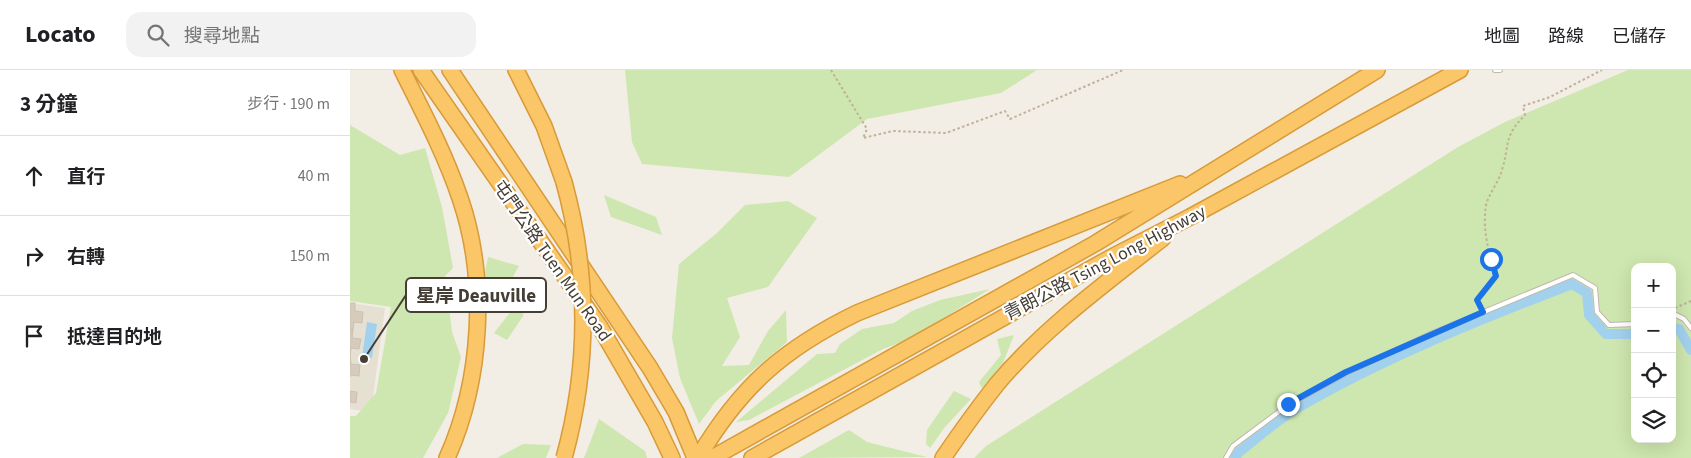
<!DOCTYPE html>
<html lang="zh-TW">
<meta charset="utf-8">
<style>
:root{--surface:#fff;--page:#f2f2f2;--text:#202124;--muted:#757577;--line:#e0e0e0}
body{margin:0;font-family:"Source Sans 3","Noto Sans TC",sans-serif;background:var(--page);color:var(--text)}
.controls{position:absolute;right:15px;bottom:15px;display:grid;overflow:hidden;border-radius:10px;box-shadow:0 5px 20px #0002}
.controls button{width:45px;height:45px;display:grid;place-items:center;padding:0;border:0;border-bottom:1px solid var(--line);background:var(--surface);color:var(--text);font:25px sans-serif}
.stop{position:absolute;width:15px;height:15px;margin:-11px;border:4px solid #1a73e8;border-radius:50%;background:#fff}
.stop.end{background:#1a73e8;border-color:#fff;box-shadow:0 1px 5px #0008}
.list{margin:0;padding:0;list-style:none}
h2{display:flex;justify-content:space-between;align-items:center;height:65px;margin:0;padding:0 20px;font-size:21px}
h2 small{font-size:16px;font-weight:400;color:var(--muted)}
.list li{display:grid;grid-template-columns:32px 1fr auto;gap:15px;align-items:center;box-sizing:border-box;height:80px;padding:0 20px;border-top:1px solid var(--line)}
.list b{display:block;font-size:19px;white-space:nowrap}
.list em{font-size:16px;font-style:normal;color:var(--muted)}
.icon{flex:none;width:28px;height:28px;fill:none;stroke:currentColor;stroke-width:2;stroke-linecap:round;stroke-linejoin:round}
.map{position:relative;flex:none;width:1341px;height:388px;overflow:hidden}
header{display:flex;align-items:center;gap:30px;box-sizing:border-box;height:70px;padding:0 25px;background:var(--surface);border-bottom:1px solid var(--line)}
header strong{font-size:24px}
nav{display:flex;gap:28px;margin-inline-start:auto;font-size:18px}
.search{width:350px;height:45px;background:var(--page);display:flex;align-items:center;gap:12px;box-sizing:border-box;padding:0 18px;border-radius:15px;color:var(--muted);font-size:19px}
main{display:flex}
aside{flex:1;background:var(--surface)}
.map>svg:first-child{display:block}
.residential{fill:#e6e0d3}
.green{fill:#cee6af;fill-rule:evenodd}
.water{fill:#a2d1ee}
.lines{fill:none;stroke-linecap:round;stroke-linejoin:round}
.canal{stroke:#a2d1ee;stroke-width:10}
.building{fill:#d6ccbe;stroke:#cec1ae}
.lane-casing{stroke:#c0b8ab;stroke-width:6}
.highway-casing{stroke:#d99a38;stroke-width:18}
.path{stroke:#bfb19a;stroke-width:2;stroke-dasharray:2.5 2.5;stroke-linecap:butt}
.lane{stroke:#fff;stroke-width:4}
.highway{stroke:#fac668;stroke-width:15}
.highway-bridge-casing{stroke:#d99a38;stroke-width:18;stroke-linecap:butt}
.highway-bridge{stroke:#fac668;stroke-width:15}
.route{stroke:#1a73e8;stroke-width:6}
.labels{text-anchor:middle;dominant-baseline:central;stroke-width:4.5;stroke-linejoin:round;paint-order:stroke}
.street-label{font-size:18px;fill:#443e35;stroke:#fff}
.leader{fill:none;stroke:#443e35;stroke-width:2}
.callout-dot{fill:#443e35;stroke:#fff;stroke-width:2}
.callout{fill:#fff;stroke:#443e35;stroke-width:2}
.callout-label{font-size:19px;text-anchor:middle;font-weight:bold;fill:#443e35}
</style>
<header>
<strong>Locato</strong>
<div class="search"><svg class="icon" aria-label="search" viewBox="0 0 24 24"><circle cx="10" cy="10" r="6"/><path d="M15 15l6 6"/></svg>搜尋地點</div>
<nav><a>地圖</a><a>路線</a><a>已儲存</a></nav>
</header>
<main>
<aside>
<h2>3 分鐘<small>步行 · 190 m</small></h2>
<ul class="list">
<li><svg class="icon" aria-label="ahead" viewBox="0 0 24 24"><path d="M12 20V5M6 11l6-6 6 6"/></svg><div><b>直行</b></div><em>40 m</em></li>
<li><svg class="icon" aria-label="right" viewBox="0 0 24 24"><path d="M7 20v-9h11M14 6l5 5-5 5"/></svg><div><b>右轉</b></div><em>150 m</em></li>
<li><svg class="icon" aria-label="arrive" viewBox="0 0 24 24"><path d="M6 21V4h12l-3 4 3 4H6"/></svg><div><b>抵達目的地</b></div></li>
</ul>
</aside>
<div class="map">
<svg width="1341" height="388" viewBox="0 0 1341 388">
<rect width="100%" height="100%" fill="#f2eee5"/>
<path class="residential" d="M0,233L35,238L21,342L0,339Z"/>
<path class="green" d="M275,0H687L651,23L517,49L439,107L292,94L282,72Z
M1278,0H1341V388H624L636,376L1108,77L1155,52ZM1285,197H1322V369H1285Z
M0,55L50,85L75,78L92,137L103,198L95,206L102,262L111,287L98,343L73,388H0V346H6L26,323L41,237L0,231Z
M254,125L306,147L312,165L261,147Z
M438,131L467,148L418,217L377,228L390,267L372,296L399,295L418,261L436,240L437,272L366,331L349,354L330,308L322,268L329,194L367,163L395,135Z
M138,187L169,196L160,212L134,208Z
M176,219L173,246L157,270L144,263L162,240L141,235L145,224L164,225Z
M640,219L560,269L533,279L399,350L386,352L467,284L485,283L490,274L512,259L544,253L562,241L590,230Z
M664,265L653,293L632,319L629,312L651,285L647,269Z
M604,321L621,329L595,357L580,378L576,374L577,360Z
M249,349L295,381L297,388H234Z
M499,360L517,372L577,387L449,388Z
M173,374L201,375L196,388H147Z"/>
<path class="water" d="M17,252L27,254L22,288L12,287Z"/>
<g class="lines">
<path class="canal" d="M1322,258L1329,259L1341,280
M885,388L889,382C907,368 925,352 944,340C1030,289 1129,250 1222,214L1237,223L1239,245L1256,264H1285"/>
</g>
<path class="building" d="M0,233H5V241L13,242L12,253L4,252L3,260H0Z
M0,260H3L2,268L11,269L9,279L1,278L0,286Z
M0,286L1,294L10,295L9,306L0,305V307Z
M0,321L7,322L6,333L0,332Z"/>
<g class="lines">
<defs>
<path id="lane" d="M1145,0H1150
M1322,243L1334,249L1341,258
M876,388L883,376L938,335L996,303L1083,263L1223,205L1245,218L1247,242L1259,255L1285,254"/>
<path id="highway" d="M52,0C73,42 95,84 110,128C138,209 132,310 97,388
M71,0L250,257L305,352L322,388
M100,0L300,298L326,342L345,388
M166,0L194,56L214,112
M348,388C390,317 433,279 507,243L830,114
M362,388L746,173L1027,0
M402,388L760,188L840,147L1110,0
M593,388C610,363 628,338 647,314C694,258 756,213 813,168"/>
</defs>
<use href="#lane" class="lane-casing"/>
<use href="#highway" class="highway-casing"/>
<path class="path" d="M481,0L517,59L513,68L543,61L596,63L655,41L660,49L773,0
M1131,237L1127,230L1146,206C1139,183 1132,160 1136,135C1139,123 1149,112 1152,100C1160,74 1153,67 1175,45L1173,36L1200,27L1252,0
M1325,238L1341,231"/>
<use href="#lane" class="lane"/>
<use href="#highway" class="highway"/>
<defs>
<path id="highway-bridge" d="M214,388C239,297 239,203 214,112"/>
</defs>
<use href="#highway-bridge" class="highway-bridge-casing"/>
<use href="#highway-bridge" class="highway-bridge"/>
</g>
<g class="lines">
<path class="route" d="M938,334L996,302L1133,242L1127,230L1146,206L1141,189"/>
</g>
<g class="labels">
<g class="street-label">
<text transform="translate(202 191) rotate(55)">屯門公路 Tuen Mun Road</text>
<text transform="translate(755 193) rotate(-28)">青朗公路 Tsing Long Highway</text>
</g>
</g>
<path class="leader" d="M14 289L56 225"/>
<circle class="callout-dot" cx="14" cy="289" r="5"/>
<rect class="callout" x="56" y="208" width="140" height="34" rx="5"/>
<g class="callout-label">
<text x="126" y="232">星岸 Deauville</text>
</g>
</svg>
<div class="controls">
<button>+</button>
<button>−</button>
<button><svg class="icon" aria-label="locate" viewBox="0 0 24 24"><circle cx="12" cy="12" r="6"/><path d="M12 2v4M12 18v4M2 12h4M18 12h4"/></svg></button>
<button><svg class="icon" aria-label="layers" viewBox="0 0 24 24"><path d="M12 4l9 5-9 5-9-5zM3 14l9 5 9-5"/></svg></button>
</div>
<div class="stop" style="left:1141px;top:189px"></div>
<div class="stop end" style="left:938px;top:334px"></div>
</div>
</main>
